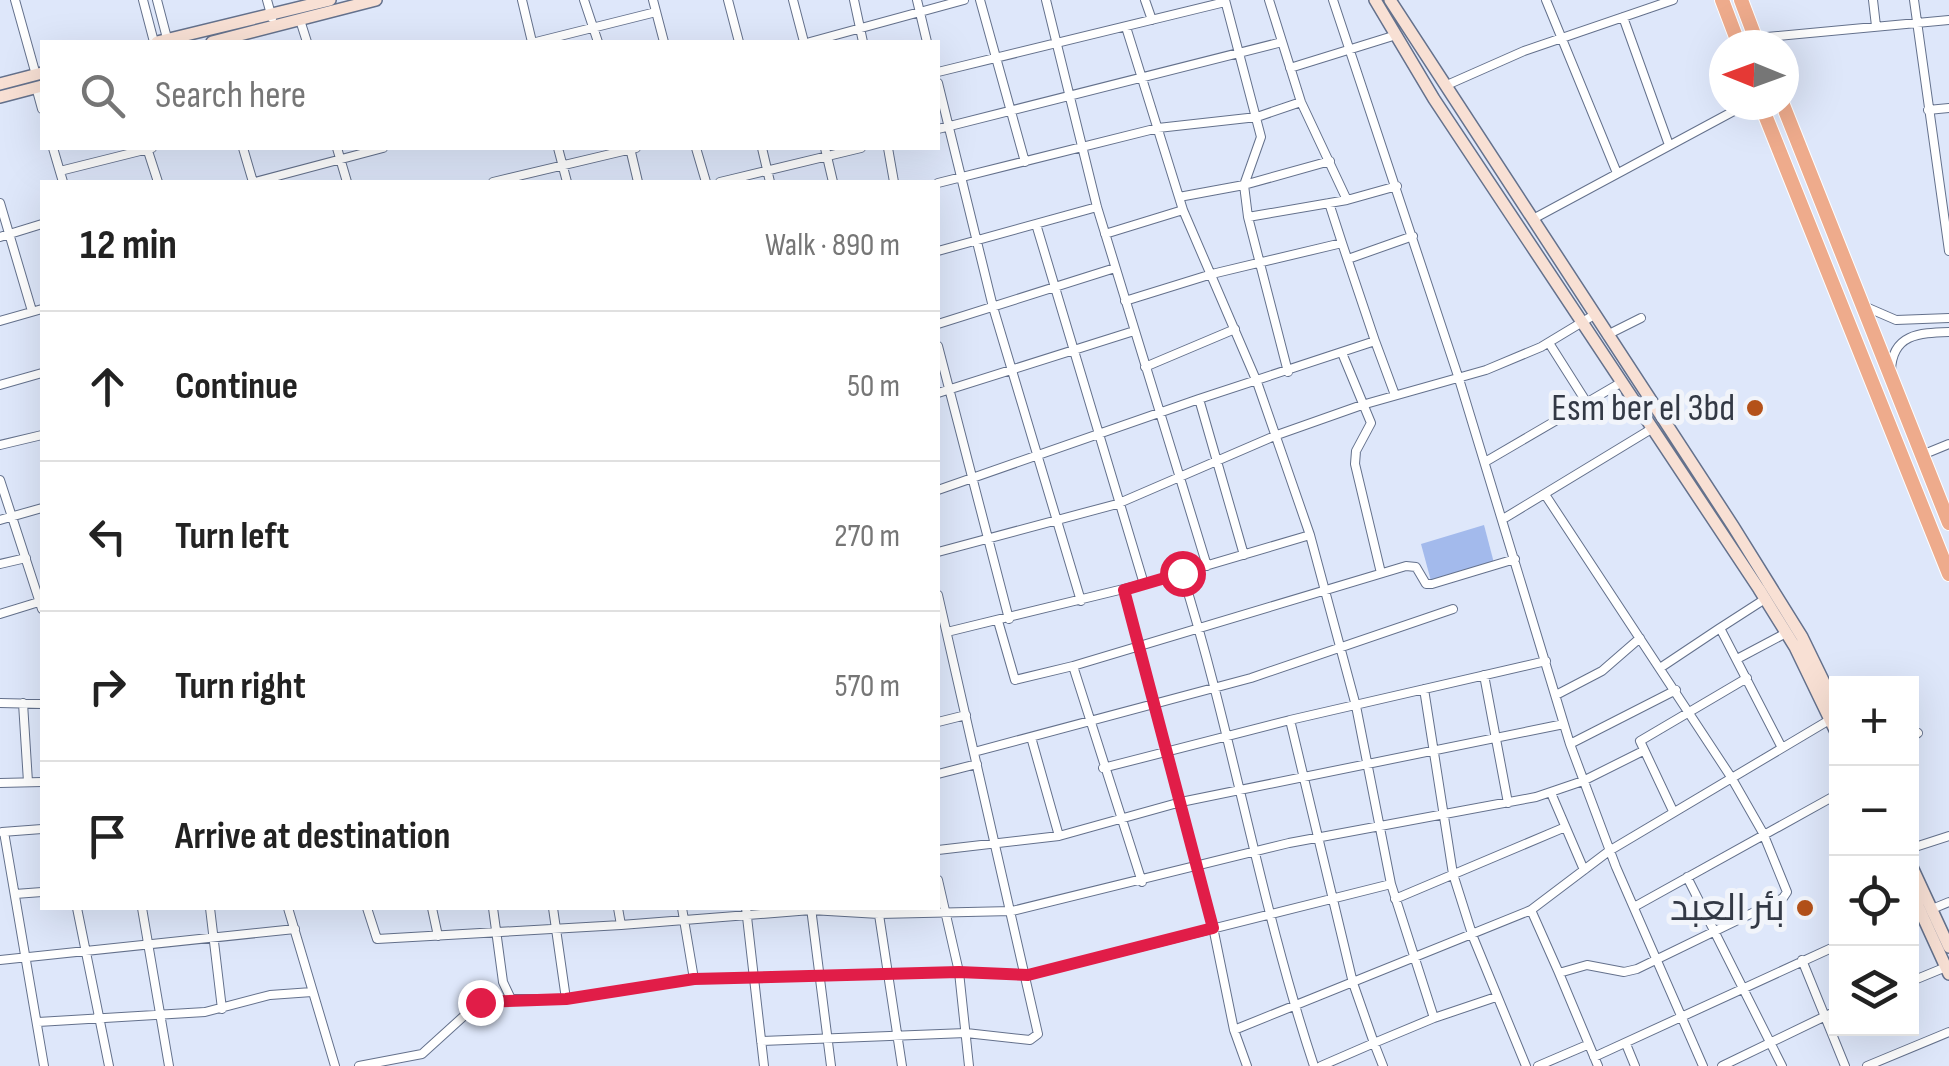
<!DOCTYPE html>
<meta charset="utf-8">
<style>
:root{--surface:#fff;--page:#f6f6f6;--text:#222;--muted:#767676;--line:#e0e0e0}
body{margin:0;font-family:"Sofia Sans Condensed",Cairo,sans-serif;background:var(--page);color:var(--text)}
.controls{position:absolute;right:30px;bottom:30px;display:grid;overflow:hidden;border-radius:0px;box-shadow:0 10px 40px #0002}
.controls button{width:90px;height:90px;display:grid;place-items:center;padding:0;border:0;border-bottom:2px solid var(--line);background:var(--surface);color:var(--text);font:50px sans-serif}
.compass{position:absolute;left:1709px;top:30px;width:90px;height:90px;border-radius:50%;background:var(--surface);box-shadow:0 10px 40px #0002;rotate:271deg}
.stop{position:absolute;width:30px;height:30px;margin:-22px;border:8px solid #e11d48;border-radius:50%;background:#fff}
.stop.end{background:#e11d48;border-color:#fff;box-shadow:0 2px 10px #0008}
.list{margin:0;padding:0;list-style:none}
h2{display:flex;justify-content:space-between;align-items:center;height:130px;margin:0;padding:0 40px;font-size:42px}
h2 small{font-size:32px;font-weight:400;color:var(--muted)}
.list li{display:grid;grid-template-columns:65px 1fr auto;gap:30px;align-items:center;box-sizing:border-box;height:150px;padding:0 40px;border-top:2px solid var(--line)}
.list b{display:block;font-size:38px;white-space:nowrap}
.list em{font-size:32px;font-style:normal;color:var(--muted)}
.icon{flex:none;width:55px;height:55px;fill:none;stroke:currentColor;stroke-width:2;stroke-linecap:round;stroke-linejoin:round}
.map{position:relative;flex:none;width:1949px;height:1066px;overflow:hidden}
.search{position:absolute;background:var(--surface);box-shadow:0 10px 40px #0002;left:40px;top:40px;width:900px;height:110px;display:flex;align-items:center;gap:25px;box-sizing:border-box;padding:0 35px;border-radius:0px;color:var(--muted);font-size:38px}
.panel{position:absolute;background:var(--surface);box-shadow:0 10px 40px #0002;left:40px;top:180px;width:900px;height:730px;border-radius:0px}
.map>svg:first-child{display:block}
.green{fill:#a3baec}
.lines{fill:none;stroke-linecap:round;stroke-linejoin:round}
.minor-casing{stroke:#64718c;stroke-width:10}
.secondary-casing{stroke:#64718c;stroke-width:14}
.trunk-casing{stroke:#fff;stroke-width:16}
.minor{stroke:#fff;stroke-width:8}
.secondary{stroke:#f8e0d4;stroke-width:11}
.trunk{stroke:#eeab8c;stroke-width:14}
.route{stroke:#e11d48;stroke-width:12}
.poi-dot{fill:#b45119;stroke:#f1f4fa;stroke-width:4}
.labels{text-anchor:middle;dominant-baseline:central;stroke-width:10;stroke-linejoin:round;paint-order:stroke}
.poi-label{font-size:38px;fill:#333945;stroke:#f1f4fa;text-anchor:end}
</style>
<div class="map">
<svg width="1949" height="1066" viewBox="0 0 1949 1066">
<rect width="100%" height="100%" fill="#dee7fa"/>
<path class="green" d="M1484,525L1494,563L1431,581L1421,544Z"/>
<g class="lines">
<defs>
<path id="minor" d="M15,0L36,75
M143,0L154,42
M157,0L168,42
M267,0L272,18
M522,0L532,42
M584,0L598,42
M653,0L664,42
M728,0L739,42
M793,0L804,42
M854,0L863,42
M917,0L927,42
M980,0L1025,162
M1046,0L1097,207L1207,566
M1145,0L1152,20
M1225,0L1261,137L1244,185L1248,217L1288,372
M1269,0L1301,102L1347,200
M1333,0L1459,379L1570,744L1616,867L1703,1066
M1546,0L1617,173
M1873,0L1876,26
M1914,0L1949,251
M1623,17L1669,145
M300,20L307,42
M1126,27L1183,210L1257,382L1310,535L1356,706L1391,884L1434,1018L1374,1043L1353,983L1290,720L1546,661
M1756,38L1949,20
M536,42L656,12
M810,42L964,0
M1290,68L1393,36
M938,72L1225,2
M938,83L993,307L1081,601
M1447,85L1524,51L1673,0
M36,87L42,109
M1928,110L1949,108
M938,129L1282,42
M53,148L63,182
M147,148L158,182
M243,148L253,182
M337,148L347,182
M558,148L567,182
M630,148L638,182
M696,148L706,182
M762,148L770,182
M825,148L833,182
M888,148L894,182
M60,171L152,148
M255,182L383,148
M493,182L636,148
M720,182L861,148
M938,183L1158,128L1257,117L1301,102
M1179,197L1244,185L1330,161
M0,203L32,311
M1329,203L1342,243
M1248,217L1347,200L1397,186
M1533,219L1745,105
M1036,224L1144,584
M1105,234L1183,210
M0,237L42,224
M938,251L1097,207
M1348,259L1413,236
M1125,301L1212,274L1342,243L1375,341
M1866,307L1896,320L1949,318
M0,321L42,309
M938,324L1115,268
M1607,335L1641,318
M1549,343L1587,403
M938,346L1009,619
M1342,353L1371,423L1356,451L1355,464L1381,573
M1145,367L1235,329
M1891,371C1892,334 1919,333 1949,332
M0,385L42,373
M938,393L1134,331
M1199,399L1375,341L1395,395
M0,445L42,435
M1922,455L1949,444
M1485,462L1622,382
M0,480L42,609
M938,490L1199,399L1244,555
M1503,519L1653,428
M0,520L42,508
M938,552L1117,504L1277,435L1362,405L1486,370L1541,347L1594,315
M0,564L26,558
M1182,573C1233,736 1260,904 1314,1066
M1124,590L1213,927L1234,1030L1247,1066
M0,614L42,601
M998,621L1015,680L1073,666
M1720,628L1765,599
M947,632L1144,584L1310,535
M1737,659L1786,633
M1660,668L1720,628L1782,748
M1484,675L1508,803
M1424,689L1453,874L1473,937L1526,1066
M1556,695L1602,671L1640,638
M0,703L42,704
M23,703L28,782
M938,722L966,715
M1031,737L1059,836L1181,802L1564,724
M1912,737L1918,733
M1570,744L1676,690
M974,752L1251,678L1453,609
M1103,768L1290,720
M938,774L977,764
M0,783L42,782
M1551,793L1584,870
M1673,811L1640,741L1747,678
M2,832L42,829
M4,832L44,1066
M1912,848L1949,836
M938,850L1059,836
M1687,877L1782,1066
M938,880L959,972L969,1066
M1142,882L1073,666L1406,566L1416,567L1426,584H1432L1515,559
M15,894L42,892
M1395,899L1563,828
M1634,907L1836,795
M77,908L109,1066
M142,908L169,1066
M210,908L222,1009
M288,908L335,1066
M367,908L377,939L621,925L618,908
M432,908L438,936
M493,908L503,982L511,999H566L694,979L959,972L1028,975L1391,884
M553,908L566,999
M682,908L694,979
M746,908L764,1066
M811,908L831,1066
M878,908L902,1066
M1932,909L1949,902
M1531,910L1559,973L1587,965L1624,972L1637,969L1783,898L1787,892L1763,833L1731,777L1546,496
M621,925L811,910L879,914L1012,911L1289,843L1536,797L1583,781L1643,751
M0,960L295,929
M1802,960L1845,1066
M1559,973L1598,1066
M1912,981L1946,967
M1434,1018L1496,997
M38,1022L205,1012L270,995L312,992
M1234,1030L1531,910L1609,851L1831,719
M761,1041L966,1033L1030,1040L1038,1034L938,595
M1626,1044L1635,1066
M1594,1057L1836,946
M359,1066L422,1054L476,1005L511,999
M1321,1066L1374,1043L1383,1066
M1538,1066L1587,1045
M1722,1066L1836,1011
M1867,1066L1949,1032"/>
<path id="secondary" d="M1375,0L1434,99L1759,589L1795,647L1836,732
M1390,0L1733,526L1802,637L1836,707
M157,42L330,0
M212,42L376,0
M0,84L42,73
M0,97L42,86
M1912,867L1949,947
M1912,893L1949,974"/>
<path id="trunk" d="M1722,0L1739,45
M1741,0L1758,45
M1761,105L1949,574
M1783,105L1949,523"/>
</defs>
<use href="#minor" class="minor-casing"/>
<use href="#secondary" class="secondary-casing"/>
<use href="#trunk" class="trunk-casing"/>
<use href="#minor" class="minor"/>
<use href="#secondary" class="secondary"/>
<use href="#trunk" class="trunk"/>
</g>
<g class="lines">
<path class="route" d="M480,1002L566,999L694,979L959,972L1028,975L1213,928L1124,590L1182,573"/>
</g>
<g class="poi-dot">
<circle cx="1755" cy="408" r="10"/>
<circle cx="1805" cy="908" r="10"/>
</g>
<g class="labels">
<g class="poi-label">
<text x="1735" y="408">Esm ber el 3bd</text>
<text x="1785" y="908">بئر العبد</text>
</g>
</g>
</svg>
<div class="controls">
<button>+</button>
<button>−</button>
<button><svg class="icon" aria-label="locate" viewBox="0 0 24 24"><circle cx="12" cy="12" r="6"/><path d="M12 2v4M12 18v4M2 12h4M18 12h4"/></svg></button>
<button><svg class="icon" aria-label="layers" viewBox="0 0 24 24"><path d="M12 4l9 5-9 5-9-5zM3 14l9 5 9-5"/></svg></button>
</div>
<svg class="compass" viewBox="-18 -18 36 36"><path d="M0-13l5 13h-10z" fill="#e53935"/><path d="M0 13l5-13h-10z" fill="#767676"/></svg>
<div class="stop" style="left:1182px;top:573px"></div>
<div class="stop end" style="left:480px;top:1002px"></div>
<div class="search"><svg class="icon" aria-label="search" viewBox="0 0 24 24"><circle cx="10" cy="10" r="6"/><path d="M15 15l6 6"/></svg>Search here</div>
<section class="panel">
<h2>12 min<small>Walk · 890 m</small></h2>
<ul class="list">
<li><svg class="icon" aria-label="ahead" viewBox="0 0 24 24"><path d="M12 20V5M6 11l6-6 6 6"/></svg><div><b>Continue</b></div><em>50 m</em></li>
<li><svg class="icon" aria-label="left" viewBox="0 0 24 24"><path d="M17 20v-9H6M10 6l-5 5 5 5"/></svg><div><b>Turn left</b></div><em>270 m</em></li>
<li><svg class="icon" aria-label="right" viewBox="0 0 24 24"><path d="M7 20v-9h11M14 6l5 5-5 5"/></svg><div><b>Turn right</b></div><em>570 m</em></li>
<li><svg class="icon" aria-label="arrive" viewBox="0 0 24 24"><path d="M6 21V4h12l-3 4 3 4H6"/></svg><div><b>Arrive at destination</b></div></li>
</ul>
</section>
</div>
